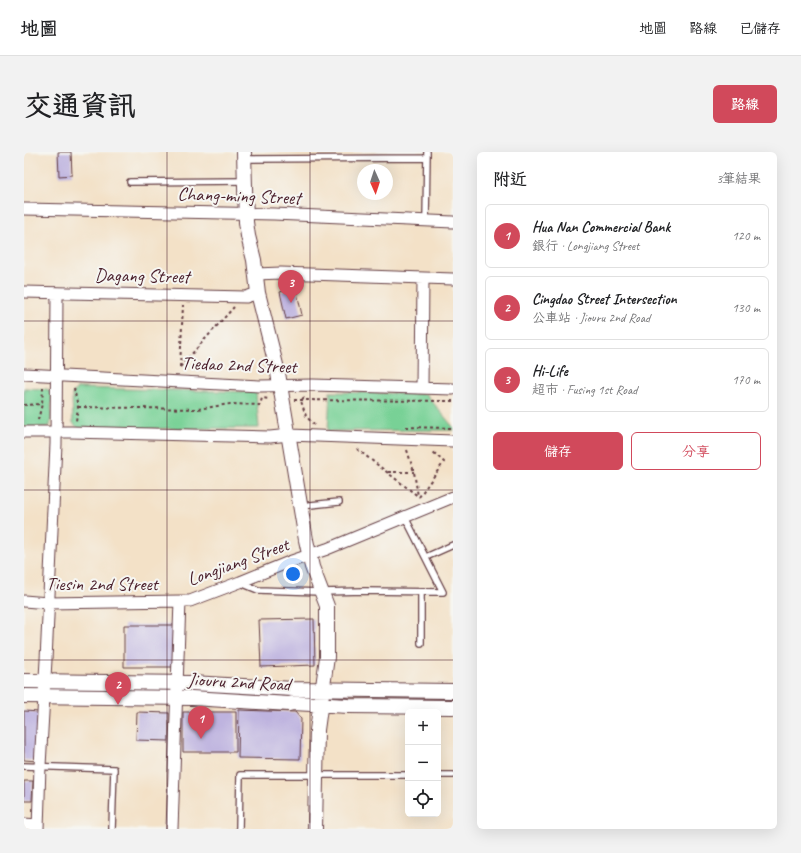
<!DOCTYPE html>
<html lang="zh-TW">
<meta charset="utf-8">
<style>
:root{--surface:#fff;--page:#f2f2f2;--text:#202124;--muted:#757577;--line:#e0e0e0;--accent:#d1495b}
body{margin:0;font-family:Caveat,"LXGW WenKai TC",sans-serif;background:var(--page);color:var(--text)}
.controls{position:absolute;right:12px;bottom:12px;display:grid;overflow:hidden;border-radius:6px;box-shadow:0 4px 16px #0002}
.controls button{width:36px;height:36px;display:grid;place-items:center;padding:0;border:0;border-bottom:1px solid var(--line);background:var(--surface);color:var(--text);font:20px sans-serif}
.compass{position:absolute;left:333px;top:12px;width:36px;height:36px;border-radius:50%;background:var(--surface);box-shadow:0 4px 16px #0002;rotate:177deg}
.you{position:absolute;left:269px;top:422px;width:14px;height:14px;margin:-10px;border:3px solid #fff;border-radius:50%;background:#1a73e8;box-shadow:0 0 0 6px #1a73e833}
.badge{display:grid;place-items:center;width:26px;height:26px;border-radius:50%;background:var(--accent);color:#fff;font-size:13px;font-weight:700}
.pin{position:absolute;translate:-50% -33px;filter:drop-shadow(0 1px 2px #0008)}
.pin::after{content:'';position:absolute;top:21px;width:14px;height:12px;background:inherit;clip-path:polygon(0 0,100% 0,50% 100%)}
.list{margin:0;padding:0;list-style:none}
h2{display:flex;justify-content:space-between;align-items:center;height:52px;margin:0;padding:0 16px;font-size:17px}
h2 small{font-size:13px;font-weight:400;color:var(--muted)}
.list li{display:grid;grid-template-columns:26px 1fr auto;gap:12px;align-items:center;box-sizing:border-box;height:64px;margin:0 8px 8px;padding:0 8px;border:1px solid var(--line);border-radius:6px}
.list b{display:block;font-size:15px;white-space:nowrap}
.list p{margin:0;font-size:13px;white-space:nowrap;color:var(--muted)}
.list em{font-size:13px;font-style:normal;color:var(--muted)}
.actions{display:flex;gap:8px;padding:12px 16px}
.actions a{flex:1;padding:9px 0;border:1px solid var(--accent);border-radius:6px;text-align:center;font-size:14px;color:var(--accent)}
.actions .main{background:var(--accent);color:#fff}
.icon{flex:none;width:22px;height:22px;fill:none;stroke:currentColor;stroke-width:2;stroke-linecap:round;stroke-linejoin:round}
.map{position:relative;flex:none;width:429px;height:677px;overflow:hidden;border-radius:6px}
header{display:flex;align-items:center;gap:24px;box-sizing:border-box;height:56px;padding:0 20px;background:var(--surface);border-bottom:1px solid var(--line)}
header strong{font-size:19px}
nav{display:flex;gap:22px;margin-inline-start:auto;font-size:14px}
.intro{display:flex;align-items:center;justify-content:space-between;box-sizing:border-box;height:96px;padding:0 24px}
h1{margin:0;font-size:28px}
.button{padding:10px 18px;border-radius:6px;background:var(--accent);color:#fff;font-size:14px;font-weight:700}
main{display:flex;gap:24px;padding:0 24px}
aside{flex:1;background:var(--surface);border-radius:6px;box-shadow:0 4px 16px #0002}
.map>svg:first-child{display:block}
.green{fill:#78d196;stroke:#617860}
.building{fill:#beb3df}
.lines{fill:none;stroke-linecap:round;stroke-linejoin:round}
.service-casing{stroke:#633c42;stroke-width:8}
.minor-casing{stroke:#633c42;stroke-width:13}
.tertiary-casing{stroke:#633c42;stroke-width:16}
.path{stroke:#633c42;stroke-width:2;stroke-dasharray:3 3;stroke-linecap:butt}
.service{stroke:#fff;stroke-width:5.5}
.minor{stroke:#fff;stroke-width:11}
.tertiary{stroke:#fff;stroke-width:14}
.grid{fill:none;stroke:#4a1f2b;stroke-width:1;stroke-opacity:0.55}
.labels{text-anchor:middle;dominant-baseline:central;stroke-width:4;stroke-linejoin:round;paint-order:stroke}
.street-label{font-size:19px;fill:#4a1f2b;stroke:#f6f6f2}
</style>
<header>
<strong>地圖</strong>
<nav><a>地圖</a><a>路線</a><a>已儲存</a></nav>
</header>
<div class="intro"><h1>交通資訊</h1><a class="button">路線</a></div>
<main>
<div class="map">
<svg width="429" height="677" viewBox="0 0 429 677">
<rect width="100%" height="100%" fill="#f6f6f2"/>
<filter id="ink" filterUnits="userSpaceOnUse"><feTurbulence type="fractalNoise" baseFrequency=".025" numOctaves="2"/><feDisplacementMap in="SourceGraphic" scale="8" xChannelSelector="R" yChannelSelector="G"/><feConvolveMatrix kernelMatrix="1 2 1 2 8 2 1 2 1" color-interpolation-filters="sRGB"/></filter>
<filter id="wash" filterUnits="userSpaceOnUse"><feTurbulence type="fractalNoise" baseFrequency=".012" numOctaves="4" result="noise"/><feDisplacementMap in="SourceGraphic" scale="16" xChannelSelector="R" yChannelSelector="G"/><feGaussianBlur stdDeviation="0.9" result="paint"/><feColorMatrix in="noise" values="0 0 0 0 0 0 0 0 0 0 0 0 0 0 0 0 0 1.4 0 .05"/><feComposite in="paint" operator="in"/></filter>
<g filter="url(#wash)">
<rect width="100%" height="100%" fill="#f3e1c7"/>
<path class="green" d="M0,236L23,237L28,241L27,267L26,274L22,275H0Z
M53,236L232,240L235,276L55,277L49,271L48,242Z
M306,240L402,242L429,275V278L304,279Z"/>
<g id="blocks">
<path class="building" d="M34,0H47L48,23L35,24Z
M272,136L278,163L262,167L256,140Z
M290,467L291,513L237,515L235,468Z
M100,473H150V515H100Z
M215,558L271,560L277,567L276,607L214,606Z
M0,559L15,560L14,609L0,608Z
M113,560L145,561V589L112,588Z
M159,560H212V600H159Z
M0,629H9L8,649H0Z"/>
</g>
</g>
<g filter="url(#ink)">
<use href="#blocks" fill-opacity="0" stroke="#633c42" stroke-width="1"/>
<g class="lines">
<defs>
<path id="service" d="M221,7L403,6
M106,30L221,29
M402,69L403,0
M277,354L315,350
M402,405L429,393
M217,431L234,438L297,440L341,439L419,440L381,365
M397,440V491
M0,614L90,617L88,677
M414,623H429
M215,677L216,623H384"/>
<path id="minor" d="M0,57L250,62L429,70
M232,122L257,121L429,127
M0,140L222,145L234,141
M0,222L236,234L289,233L429,237
M398,236L399,126
M0,280H47L246,285L265,283L429,289
M0,449L24,451L156,449
M0,672L14,673
M14,677L16,614L22,508L32,292L33,141
M148,677L156,449H166L216,430L265,410L303,397L429,345"/>
<path id="tertiary" d="M220,0L222,70L224,84L230,108L234,141L254,221L282,388L288,415L303,454V505L293,578L291,677
M0,529L168,531L269,537L429,539
M0,544L168,546L265,552L269,551L325,554L429,555"/>
</defs>
<use href="#service" class="service-casing"/>
<use href="#minor" class="minor-casing"/>
<use href="#tertiary" class="tertiary-casing"/>
<path class="path" d="M156,215L210,155
M156,215L159,153
M50,236L54,255L52,269
M280,245L277,249L282,264L290,273
M270,248L429,249
M0,253L18,252
M54,255L174,257L206,252L236,253L238,246L246,247
M14,268L18,252L19,236
M382,275L429,276
M333,297L395,345
M383,298L390,320L394,344
M364,320H390
M395,345L420,310L409,300"/>
<use href="#service" class="service"/>
<use href="#minor" class="minor"/>
<use href="#tertiary" class="tertiary"/>
</g>
</g>
<path class="grid" d="M143,0V677M286,0V677M0,169H429M0,338H429M0,508H429"/>
<g class="labels">
<g class="street-label">
<text transform="translate(215 44) rotate(2)">Chang-ming Street</text>
<text transform="translate(118 124) rotate(1)">Dagang Street</text>
<text transform="translate(215 213) rotate(2)">Tiedao 2nd Street</text>
<text transform="translate(214 410) rotate(-20)">Longjiang Street</text>
<text x="78" y="432">Tiesin 2nd Street</text>
<text transform="translate(215 530) rotate(3)">Jiouru 2nd Road</text>
</g>
</g>
</svg>
<div class="controls">
<button>+</button>
<button>−</button>
<button><svg class="icon" aria-label="locate" viewBox="0 0 24 24"><circle cx="12" cy="12" r="6"/><path d="M12 2v4M12 18v4M2 12h4M18 12h4"/></svg></button>
</div>
<svg class="compass" viewBox="-18 -18 36 36"><path d="M0-13l5 13h-10z" fill="#e53935"/><path d="M0 13l5-13h-10z" fill="#757577"/></svg>
<div class="you"></div>
<div class="pin badge" style="left:177px;top:587px">1</div>
<div class="pin badge" style="left:94px;top:553px">2</div>
<div class="pin badge" style="left:267px;top:151px">3</div>
</div>
<aside>
<h2>附近<small>3筆結果</small></h2>
<ul class="list">
<li><span class="badge">1</span><div><b>Hua Nan Commercial Bank</b><p>銀行 · Longjiang Street</p></div><em>120 m</em></li>
<li><span class="badge">2</span><div><b>Cingdao Street Intersection</b><p>公車站 · Jiouru 2nd Road</p></div><em>130 m</em></li>
<li><span class="badge">3</span><div><b>Hi-Life</b><p>超市 · Fusing 1st Road</p></div><em>170 m</em></li>
</ul>
<div class="actions"><a class="main">儲存</a><a>分享</a></div>
</aside>
</main>
